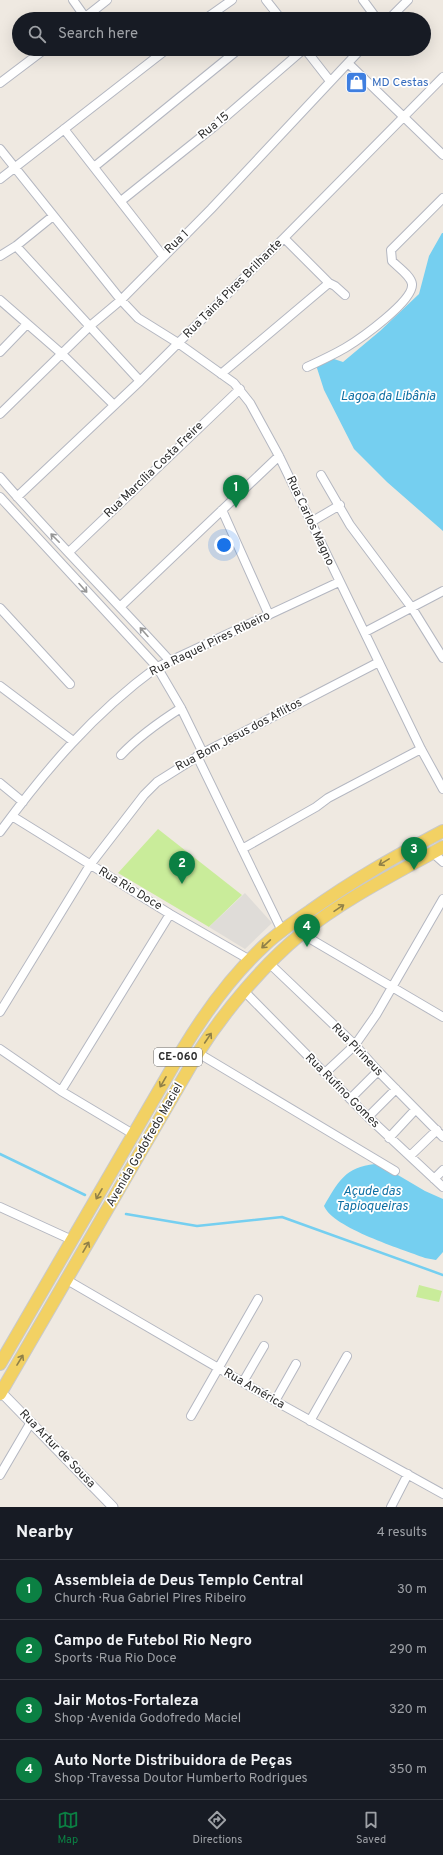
<!DOCTYPE html>
<meta charset="utf-8">
<style>
:root{--surface:#171b24;--page:#20242c;--text:#f1f3f6;--muted:#9ea1a6;--line:#363941;--accent:#0b8043}
body{margin:0;font-family:Overpass,sans-serif;background:var(--page);color:var(--text)}
.you{position:absolute;left:224px;top:545px;width:14px;height:14px;margin:-10px;border:3px solid #fff;border-radius:50%;background:#1a73e8;box-shadow:0 0 0 6px #1a73e833}
.badge{display:grid;place-items:center;width:26px;height:26px;border-radius:50%;background:var(--accent);color:#fff;font-size:13px;font-weight:700}
.pin{position:absolute;translate:-50% -33px;filter:drop-shadow(0 1px 2px #0008)}
.pin::after{content:'';position:absolute;top:21px;width:14px;height:12px;background:inherit;clip-path:polygon(0 0,100% 0,50% 100%)}
.list{margin:0;padding:0;list-style:none}
h2{display:flex;justify-content:space-between;align-items:center;height:52px;margin:0;padding:0 16px;font-size:17px}
h2 small{font-size:13px;font-weight:400;color:var(--muted)}
.list li{display:grid;grid-template-columns:26px 1fr auto;gap:12px;align-items:center;box-sizing:border-box;height:60px;padding:0 16px;border-top:1px solid var(--line)}
.list b{display:block;font-size:15px;white-space:nowrap}
.list p{margin:0;font-size:13px;white-space:nowrap;color:var(--muted)}
.list em{font-size:13px;font-style:normal;color:var(--muted)}
.icon{flex:none;width:22px;height:22px;fill:none;stroke:currentColor;stroke-width:2;stroke-linecap:round;stroke-linejoin:round}
.map{position:relative;flex:none;width:443px;height:1507px;overflow:hidden}
.search{position:absolute;background:var(--surface);box-shadow:0 4px 16px #0002;left:12px;right:12px;top:12px;height:44px;display:flex;align-items:center;gap:10px;box-sizing:border-box;padding:0 14px;border-radius:22px;color:var(--muted);font-size:15px}
.sheet{height:292px;background:var(--surface)}
nav{display:flex;justify-content:space-around;align-items:center;box-sizing:border-box;height:56px;border-top:1px solid var(--line);background:var(--surface);font-size:11px;color:var(--muted)}
nav a{display:grid;justify-items:center;gap:2px}
nav .on{color:var(--accent)}
.map>svg:first-child{display:block}
.pitch{fill:#c9ec9a}
.plaza{fill:#dfdcd8}
.water{fill:#75cff0}
.lines{fill:none;stroke-linecap:round;stroke-linejoin:round}
.stream{stroke:#75cff0;stroke-width:2.5}
.minor-casing{stroke:#b4b7c1;stroke-width:10}
.tertiary-casing{stroke:#b4b7c1;stroke-width:11}
.primary-casing{stroke:#c9c9c9;stroke-width:14}
.minor{stroke:#fff;stroke-width:8}
.tertiary{stroke:#fff;stroke-width:9}
.primary{stroke:#f2d163;stroke-width:12}
.oneway{stroke:#969696}
.oneway2{stroke:#908048}
.labels{text-anchor:middle;dominant-baseline:central;stroke-width:3.5;stroke-linejoin:round;paint-order:stroke}
.shield{fill:#fff;stroke:#6d6d6d;stroke-width:1}
.shield-label{font-size:11px;font-weight:bold;fill:#2e2e2e}
.shop-label{font-size:12px;fill:#366cbe;stroke:#fff;text-anchor:start}
.street-label{font-size:12px;fill:#2e2e2e;stroke:#fff}
.water-label{font-size:13px;font-style:italic;fill:#0d6fa3;stroke:#fff}
</style>
<div class="map">
<svg width="443" height="1507" viewBox="0 0 443 1507">
<rect width="100%" height="100%" fill="#efe9e1"/>
<path class="pitch" d="M158,829L242,895L209,927L118,873Z
M419,1285L442,1291L439,1302L416,1297Z"/>
<path class="plaza" d="M245,893L272,923L245,949L209,927Z"/>
<path class="water" d="M442,233H443V531L387,482L354,449L324,390L316,365L331,358L343,362L380,331L419,294L429,256Z
M375,1164L386,1168L425,1191L443,1199V1252L436,1260L425,1258C402,1249 333,1228 324,1206C338,1182 345,1167 375,1164Z"/>
<g class="lines">
<path class="stream" d="M0,1154L85,1195
M126,1214L197,1226L282,1217L443,1275"/>
<defs>
<path id="minor" d="M73,0L85,17
M266,0L281,19
M363,0L377,19
M83,19L107,0
M205,19L232,0
M389,19L408,0
M305,49L330,81
M348,63L443,155
M0,83L45,49
M64,129L163,256
M0,149L121,300L138,318L178,343L234,383L250,403L279,456L421,749L443,789
M94,167L239,49
M0,179L167,49
M121,201L216,125L304,49
M284,238L329,283L335,286L345,295
M16,246L140,381
M0,256L16,246L53,216
M0,300L62,354L114,405
M0,352L27,324
M307,367C320,361 333,355 345,348C360,339 414,301 412,284C411,276 398,267 392,261L391,250L443,198
M221,374L329,283
M0,414L90,326L121,300L211,209L361,49
M321,475L350,525L412,608L443,658
M0,477C54,540 114,599 170,661
M0,497L157,667L181,708L203,753
M17,497L140,381L284,238L443,77
M222,510L269,615
M311,522L340,505
M69,552L240,389
M121,606L279,456
M0,608L70,684
M365,632L443,591
M0,686L73,741
M121,755C139,736 159,722 181,708
M197,756L282,931
M0,783L23,802
M12,816L170,914L250,960
M0,832C46,769 93,714 157,667L339,582
M242,849L316,807L328,798L421,749
M433,853L443,862
M302,934L443,1017
M270,964L355,1045L378,1071L443,1137
M245,992L368,1117L443,1187
M0,1012L90,865L144,795L157,782L203,753L379,662
M0,1049L61,1091L133,1134
M198,1053L395,1171
M325,1073L355,1045L376,1015L443,899
M61,1091L170,914
M350,1099L378,1071
M368,1117L396,1089
M389,1138L415,1110
M410,1156L437,1130
M434,1179L443,1170
M0,1207L72,1240
M67,1280L275,1401L443,1494
M243,1382L264,1346
M275,1401L296,1364
M191,1416L258,1299
M310,1421L347,1356
M0,1475L31,1422
M391,1507L408,1474"/>
<path id="tertiary" d="M1,1392L113,1507"/>
<path id="primary" d="M0,1364L183,1049C206,1011 233,974 266,944C280,931 295,921 310,911C353,880 396,856 443,831
M0,1394L198,1053C223,1013 264,964 301,934C344,899 395,874 443,847"/>
</defs>
<use href="#minor" class="minor-casing"/>
<use href="#tertiary" class="tertiary-casing"/>
<use href="#primary" class="primary-casing"/>
<use href="#minor" class="minor"/>
<use href="#tertiary" class="tertiary"/>
<use href="#primary" class="primary"/>
</g>
<defs><path id="oneway-shaft" d="M-6 0H5M1.5-3L5.5 0L1.5 3" fill="none" stroke-width="1.6" stroke-linecap="round" stroke-linejoin="round"/></defs>
<g class="oneway">
<use href="#oneway-shaft" transform="translate(55 538) rotate(-135)"/>
<use href="#oneway-shaft" transform="translate(83 588) rotate(48)"/>
<use href="#oneway-shaft" transform="translate(144 632) rotate(-132)"/>
</g>
<g class="oneway2">
<use href="#oneway-shaft" transform="translate(384 862) rotate(149)"/>
<use href="#oneway-shaft" transform="translate(339 908) rotate(-34)"/>
<use href="#oneway-shaft" transform="translate(266 944) rotate(137)"/>
<use href="#oneway-shaft" transform="translate(208 1038) rotate(-56)"/>
<use href="#oneway-shaft" transform="translate(163 1082) rotate(120)"/>
<use href="#oneway-shaft" transform="translate(99 1194) rotate(120)"/>
<use href="#oneway-shaft" transform="translate(86 1247) rotate(-60)"/>
<use href="#oneway-shaft" transform="translate(20 1360) rotate(-59)"/>
</g>
<defs>
<symbol id="shop-square" viewBox="-11 -11 22 22"><rect x="-9" y="-9" width="18" height="18" rx="4" fill="#3f7fe0" stroke="#fff"/><path d="M-5-2.5h2.3a2.7 3.5 0 0 1 5.4 0H5L5.5 6h-11ZM-1.5-2.5h3a1.5 2.3 0 0 0-3 0Z" fill="#fff"/></symbol>
</defs>
<g fill-rule="evenodd">
<use href="#shop-square" x="344" y="70" width="25" height="25"/>
</g>
<g class="labels">
<rect class="shield" x="154" y="1048" width="48" height="18" rx="3"/>
<g class="shield-label">
<text x="178" y="1057">CE-060</text>
</g>
<g class="shop-label">
<text x="372" y="83">MD Cestas</text>
</g>
<g class="street-label">
<text transform="translate(214 126) rotate(-39)">Rua 15</text>
<text transform="translate(177 242) rotate(-44)">Rua 1</text>
<text transform="translate(233 289) rotate(-45)">Rua Tainá Pires Brilhante</text>
<text transform="translate(154 470) rotate(-44)">Rua Marcília Costa Freire</text>
<text transform="translate(310 521) rotate(65)">Rua Carlos Magno</text>
<text transform="translate(210 644) rotate(-26)">Rua Raquel Pires Ribeiro</text>
<text transform="translate(239 735) rotate(-28)">Rua Bom Jesus dos Aflitos</text>
<text transform="translate(130 889) rotate(31)">Rua Rio Doce</text>
<text transform="translate(357 1050) rotate(46)">Rua Pirineus</text>
<text transform="translate(342 1091) rotate(45)">Rua Rufino Gomes</text>
<text transform="translate(145 1145) rotate(-60)">Avenida Godofredo Maciel</text>
<text transform="translate(254 1389) rotate(30)">Rua América</text>
<text transform="translate(57 1449) rotate(46)">Rua Artur de Sousa</text>
</g>
<g class="water-label">
<text x="388" y="397">Lagoa da Libânia</text>
<text x="372" y="1192">Açude das<tspan x="372" dy="15">Tapioqueiras</tspan></text>
</g>
</g>
</svg>
<div class="you"></div>
<div class="pin badge" style="left:236px;top:508px">1</div>
<div class="pin badge" style="left:182px;top:884px">2</div>
<div class="pin badge" style="left:414px;top:870px">3</div>
<div class="pin badge" style="left:307px;top:947px">4</div>
<div class="search"><svg class="icon" aria-label="search" viewBox="0 0 24 24"><circle cx="10" cy="10" r="6"/><path d="M15 15l6 6"/></svg>Search here</div>
</div>
<section class="sheet">
<h2>Nearby<small>4 results</small></h2>
<ul class="list">
<li><span class="badge">1</span><div><b>Assembleia de Deus Templo Central</b><p>Church · Rua Gabriel Pires Ribeiro</p></div><em>30 m</em></li>
<li><span class="badge">2</span><div><b>Campo de Futebol Rio Negro</b><p>Sports · Rua Rio Doce</p></div><em>290 m</em></li>
<li><span class="badge">3</span><div><b>Jair Motos-Fortaleza</b><p>Shop · Avenida Godofredo Maciel</p></div><em>320 m</em></li>
<li><span class="badge">4</span><div><b>Auto Norte Distribuidora de Peças</b><p>Shop · Travessa Doutor Humberto Rodrigues</p></div><em>350 m</em></li>
</ul>
</section>
<nav>
<a class="on"><svg class="icon" aria-label="map" viewBox="0 0 24 24"><path d="M3 6l6-2 6 2 6-2v14l-6 2-6-2-6 2zM9 4v14M15 6v14"/></svg>Map</a>
<a><svg class="icon" aria-label="directions" viewBox="0 0 24 24"><path d="M12 3l9 9-9 9-9-9zM9 14v-3h6M13 9l2 2-2 2"/></svg>Directions</a>
<a><svg class="icon" aria-label="saved" viewBox="0 0 24 24"><path d="M7 4h10v16l-5-4-5 4z"/></svg>Saved</a>
</nav>
